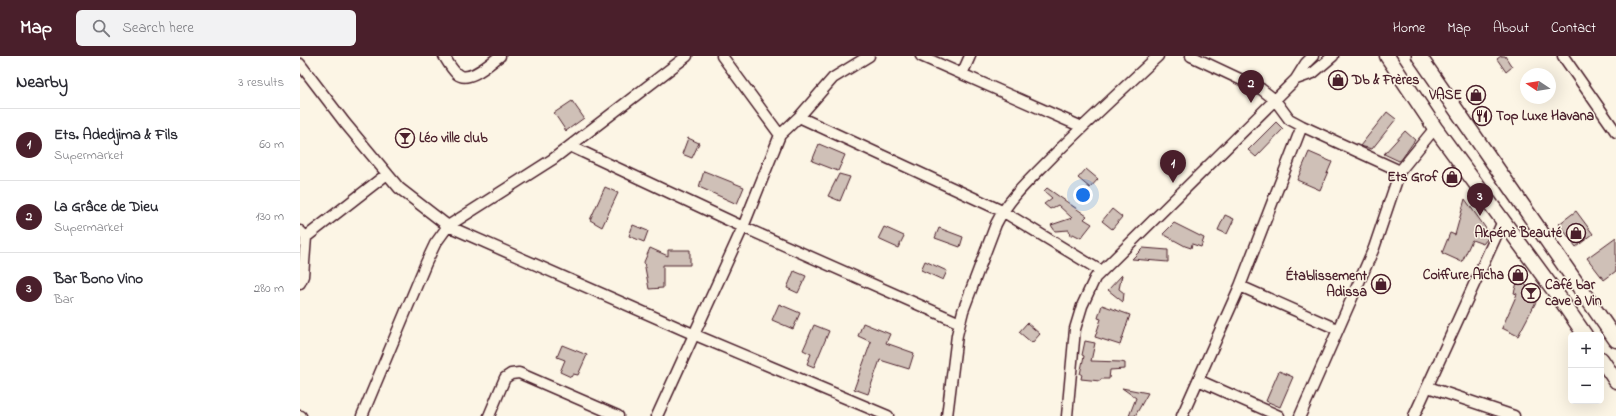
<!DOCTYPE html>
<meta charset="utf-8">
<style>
:root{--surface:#fff;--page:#f2f2f3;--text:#2b2b33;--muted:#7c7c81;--line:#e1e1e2;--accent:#4a1f2b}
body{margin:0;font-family:"Indie Flower",sans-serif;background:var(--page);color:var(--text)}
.controls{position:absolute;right:12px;bottom:12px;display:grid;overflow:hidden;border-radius:6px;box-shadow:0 4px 16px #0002}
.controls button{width:36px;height:36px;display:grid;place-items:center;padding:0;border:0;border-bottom:1px solid var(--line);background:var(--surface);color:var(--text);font:20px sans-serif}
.compass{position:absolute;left:1220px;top:12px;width:36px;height:36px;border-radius:50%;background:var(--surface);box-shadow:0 4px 16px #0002;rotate:282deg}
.you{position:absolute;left:783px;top:139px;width:14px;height:14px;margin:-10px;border:3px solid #fff;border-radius:50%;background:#1a73e8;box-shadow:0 0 0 6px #1a73e833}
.badge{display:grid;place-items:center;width:26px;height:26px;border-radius:50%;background:var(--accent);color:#fff;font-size:13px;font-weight:700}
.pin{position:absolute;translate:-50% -33px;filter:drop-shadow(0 1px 2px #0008)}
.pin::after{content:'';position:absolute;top:21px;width:14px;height:12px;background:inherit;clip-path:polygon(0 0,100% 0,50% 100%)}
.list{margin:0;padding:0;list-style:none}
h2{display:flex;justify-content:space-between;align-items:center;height:52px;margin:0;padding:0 16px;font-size:17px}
h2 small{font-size:13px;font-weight:400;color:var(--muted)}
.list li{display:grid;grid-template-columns:26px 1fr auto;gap:12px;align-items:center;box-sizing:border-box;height:72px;padding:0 16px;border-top:1px solid var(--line)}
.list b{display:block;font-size:15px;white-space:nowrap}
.list p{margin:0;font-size:13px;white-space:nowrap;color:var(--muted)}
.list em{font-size:13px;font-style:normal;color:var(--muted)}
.icon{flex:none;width:22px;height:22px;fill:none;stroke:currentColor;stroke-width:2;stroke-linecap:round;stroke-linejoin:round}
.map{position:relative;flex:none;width:1316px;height:360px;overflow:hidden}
header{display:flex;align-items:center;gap:24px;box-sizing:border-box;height:56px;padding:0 20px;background:var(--accent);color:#fff}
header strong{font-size:19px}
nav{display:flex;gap:22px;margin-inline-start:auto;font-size:14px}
.search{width:280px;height:36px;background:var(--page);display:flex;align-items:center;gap:10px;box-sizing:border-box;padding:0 14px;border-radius:6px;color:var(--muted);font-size:15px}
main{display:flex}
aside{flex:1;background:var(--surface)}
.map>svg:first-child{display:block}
.building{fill:#cfc0b7;stroke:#4a1f2b}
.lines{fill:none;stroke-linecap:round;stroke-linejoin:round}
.street-casing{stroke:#4a1f2b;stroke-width:13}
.secondary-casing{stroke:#4a1f2b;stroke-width:17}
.street{stroke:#fcf5e5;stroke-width:10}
.secondary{stroke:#fcf5e5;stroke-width:14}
.labels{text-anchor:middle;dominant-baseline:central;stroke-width:3;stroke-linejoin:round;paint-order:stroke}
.poi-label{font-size:14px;font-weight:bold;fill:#4a1f2b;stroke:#fcf5e5;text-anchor:end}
</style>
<header>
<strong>Map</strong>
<div class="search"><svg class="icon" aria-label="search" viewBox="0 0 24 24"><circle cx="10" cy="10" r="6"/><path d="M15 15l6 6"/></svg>Search here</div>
<nav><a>Home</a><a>Map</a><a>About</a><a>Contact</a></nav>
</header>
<main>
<aside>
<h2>Nearby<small>3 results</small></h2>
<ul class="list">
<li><span class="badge">1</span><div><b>Ets. Adedjima &amp; Fils</b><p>Supermarket</p></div><em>60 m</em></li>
<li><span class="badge">2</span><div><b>La Grâce de Dieu</b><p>Supermarket</p></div><em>130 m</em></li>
<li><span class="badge">3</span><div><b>Bar Bono Vino</b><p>Bar</p></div><em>280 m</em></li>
</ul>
</aside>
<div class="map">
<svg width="1316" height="360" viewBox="0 0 1316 360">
<rect width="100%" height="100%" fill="#fcf5e5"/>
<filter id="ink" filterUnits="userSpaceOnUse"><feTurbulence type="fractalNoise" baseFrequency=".025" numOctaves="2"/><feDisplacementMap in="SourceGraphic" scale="8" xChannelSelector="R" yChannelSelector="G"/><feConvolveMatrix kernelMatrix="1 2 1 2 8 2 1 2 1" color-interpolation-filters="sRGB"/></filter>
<g filter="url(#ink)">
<path class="building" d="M1201,0H1205L1212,11L1206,16L1197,3Z
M272,45L284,62L266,75L254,57Z
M1087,56L1096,63L1072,93L1060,90Z
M976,66L983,73L956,101L948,94Z
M1105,75L1115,84L1101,104L1099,105L1084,98Z
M388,82L399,87L392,102L382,98Z
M519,88L545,99L538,115L512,105Z
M1009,96L1032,106L1020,134L997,124Z
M786,113L798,123L790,132L778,122Z
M404,115L444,131L437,148L399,131Z
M539,118L550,121L540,145L528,140Z
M305,131L318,137L302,171L290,164Z
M747,132L787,160L784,163L792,168L781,182L773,178L770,180L769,174L755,175L751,169L772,162L758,149L750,153L744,148L752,142L744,135Z
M1165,143L1187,174L1188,178V182L1183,188L1172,184L1162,206L1142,197L1150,177L1155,179Z
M812,153L822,161L812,173L802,165Z
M1276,155L1293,178L1276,191L1259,168Z
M925,159L934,163L927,178L918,174Z
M874,167L904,182L901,191L892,188L891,192L885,190L863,178Z
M333,169L348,175L344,186L329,180Z
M584,171L604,180L598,192L578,183Z
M639,172L663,181L660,191L635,182Z
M1316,181V215L1304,224L1287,202Z
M350,192L368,200V194H390V209H363V232L349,233L344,206Z
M843,192L868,194V206L832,203Z
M625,205L647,215L643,224L621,214Z
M494,215L506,220L498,237L487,232Z
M822,219L819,233L824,237L823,246L808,234Z
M1219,220L1237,244L1218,280L1202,272L1217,238L1214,237Z
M479,248L500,257L493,273L472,264Z
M802,249L830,259L820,289L795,281L801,263L798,262Z
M563,267L590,278L586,287L614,297L609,313L580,304L568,338L554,333L571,286L558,280Z
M727,267L740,278L732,287L719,276Z
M514,269L529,275L514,311L507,308L511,298L503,294Z
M785,285L795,287L791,305L821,306L825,307V313L810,314L809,323H801L800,325L781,323L782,318H780L784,300L782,299Z
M262,289L287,299L278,319L273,318L271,321L260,316L265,304L257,301Z
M979,315L993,321L980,351L966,345Z
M822,332L848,337L835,360H829L836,342Z"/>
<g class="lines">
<defs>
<path id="street" d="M144,0C147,5 152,14 157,18C169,28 190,7 200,0
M422,0L480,79
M621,0L782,71
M891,0L961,33L975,44L989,63L1002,70L1100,115
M1263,0L1316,76
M0,8L45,67L99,132L148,170L393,278L588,360
M662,18L670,0
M996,23L1013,17L1033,0
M499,61L702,155L801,215
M270,90L443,171L660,267
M0,175L6,181L3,220L0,227
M6,181L87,118
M940,230L1037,273
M898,324L979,360
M1128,331L1214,360
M0,360H1
M62,360L126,207L135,188L148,170L253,103L387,0
M189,360L205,322L211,318L219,317L318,360
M357,360L443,171L480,79L499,61L533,22L569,0
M647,360L657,279L663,255L696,168C710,140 733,121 754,99C788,65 823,33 858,0
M767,360L775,273L782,250L795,222L996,23L1006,7L1013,0
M882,360L940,230L1002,70
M1000,360L1074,192L1100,115L1135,72
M1114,360L1203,165"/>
<path id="secondary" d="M1087,0L1135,72L1261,244L1285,279
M1119,0L1316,284
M1301,303L1316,325"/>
</defs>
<use href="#street" class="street-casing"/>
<use href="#secondary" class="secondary-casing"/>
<use href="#street" class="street"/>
<use href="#secondary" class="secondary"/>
</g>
</g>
<defs>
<symbol id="shop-ring" viewBox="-11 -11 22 22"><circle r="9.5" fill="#fcf5e5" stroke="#4a1f2b" stroke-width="1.5"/><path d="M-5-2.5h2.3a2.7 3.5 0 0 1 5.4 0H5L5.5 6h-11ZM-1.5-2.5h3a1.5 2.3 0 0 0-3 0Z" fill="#4a1f2b"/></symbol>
<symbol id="restaurant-ring" viewBox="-11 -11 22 22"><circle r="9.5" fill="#fcf5e5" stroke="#4a1f2b" stroke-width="1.5"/><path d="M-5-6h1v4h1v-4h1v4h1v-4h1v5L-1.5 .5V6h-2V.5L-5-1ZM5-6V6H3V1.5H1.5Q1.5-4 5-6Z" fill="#4a1f2b"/></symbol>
<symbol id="bar-ring" viewBox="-11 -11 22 22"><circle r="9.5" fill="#fcf5e5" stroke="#4a1f2b" stroke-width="1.5"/><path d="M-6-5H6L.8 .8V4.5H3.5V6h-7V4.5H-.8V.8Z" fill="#4a1f2b"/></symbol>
</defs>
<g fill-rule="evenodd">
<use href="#shop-ring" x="1027" y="13" width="22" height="22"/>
<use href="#shop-ring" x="1165" y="28" width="22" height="22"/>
<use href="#restaurant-ring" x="1171" y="49" width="22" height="22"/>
<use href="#bar-ring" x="94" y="71" width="22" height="22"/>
<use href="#shop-ring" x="1141" y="110" width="22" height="22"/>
<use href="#shop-ring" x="1265" y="166" width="22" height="22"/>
<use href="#shop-ring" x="1207" y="208" width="22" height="22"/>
<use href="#shop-ring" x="1070" y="217" width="22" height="22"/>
<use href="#bar-ring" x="1220" y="226" width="22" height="22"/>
</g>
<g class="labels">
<g class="poi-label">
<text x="1052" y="24" text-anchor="start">Db &amp; Frères</text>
<text x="1162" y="39">VASE</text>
<text x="1196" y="60" text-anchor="start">Top Luxe Havana</text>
<text x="119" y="82" text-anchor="start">Léo ville club</text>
<text x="1138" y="121">Ets Grof</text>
<text x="1262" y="177">Akpénè Beauté</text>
<text x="1204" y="219">Coiffure Aïcha</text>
<text x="1067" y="220">Établissement<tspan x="1067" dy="16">Adissa</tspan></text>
<text x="1245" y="229" text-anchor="start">Café bar<tspan x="1245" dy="16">cave à Vin</tspan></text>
</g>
</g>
</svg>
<div class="controls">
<button>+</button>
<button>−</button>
</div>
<svg class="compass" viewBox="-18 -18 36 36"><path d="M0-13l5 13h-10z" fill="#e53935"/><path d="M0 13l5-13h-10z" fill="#7c7c81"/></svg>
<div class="you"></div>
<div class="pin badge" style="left:873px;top:127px">1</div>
<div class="pin badge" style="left:951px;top:47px">2</div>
<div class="pin badge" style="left:1180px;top:160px">3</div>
</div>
</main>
